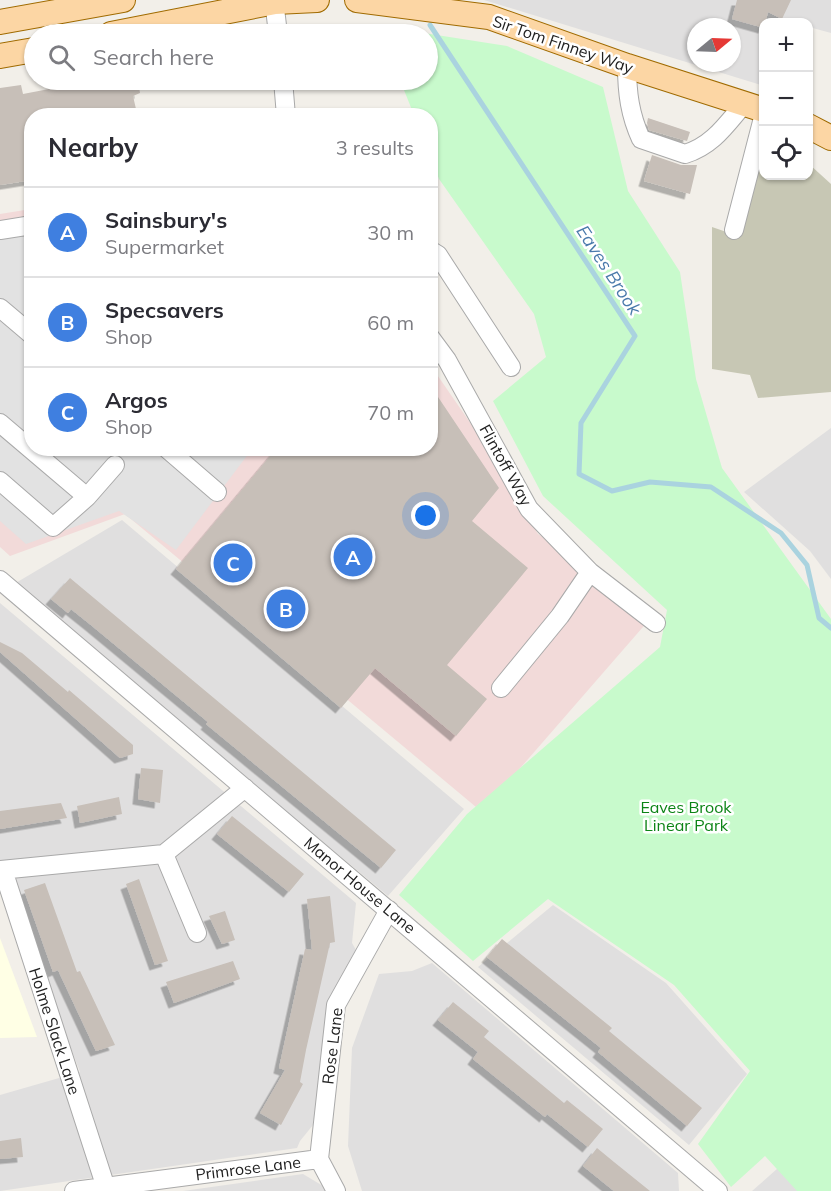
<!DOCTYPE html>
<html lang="en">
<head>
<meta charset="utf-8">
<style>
	:root { --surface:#fff; --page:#f2f2f3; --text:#2b2b33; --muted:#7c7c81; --line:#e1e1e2; --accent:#d40000 }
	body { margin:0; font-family:Mulish,sans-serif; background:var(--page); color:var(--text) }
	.controls { position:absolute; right:18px; top:18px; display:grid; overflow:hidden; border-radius:12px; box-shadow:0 2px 4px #0004 }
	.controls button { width:54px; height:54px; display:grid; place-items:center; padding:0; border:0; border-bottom:2px solid var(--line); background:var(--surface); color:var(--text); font:30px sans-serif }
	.compass { position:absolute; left:687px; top:18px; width:54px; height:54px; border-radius:50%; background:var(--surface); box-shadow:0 2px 4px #0004; rotate:71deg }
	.you { position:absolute; left:426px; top:516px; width:21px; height:21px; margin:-15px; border:4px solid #fff; border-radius:50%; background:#1a73e8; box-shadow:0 0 0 9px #1a73e833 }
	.badge { display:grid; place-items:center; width:39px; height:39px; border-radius:50%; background:var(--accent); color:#fff; font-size:20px; font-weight:700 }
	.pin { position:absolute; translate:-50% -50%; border:3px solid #fff; box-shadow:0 2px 6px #0006 }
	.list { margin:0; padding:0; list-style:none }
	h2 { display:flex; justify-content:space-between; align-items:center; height:78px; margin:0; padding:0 24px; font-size:26px }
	h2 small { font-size:20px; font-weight:400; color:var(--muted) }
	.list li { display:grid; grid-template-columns:39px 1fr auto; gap:18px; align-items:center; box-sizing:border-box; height:90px; padding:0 24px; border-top:2px solid var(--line) }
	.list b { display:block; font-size:22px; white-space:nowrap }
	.list p { margin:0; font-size:20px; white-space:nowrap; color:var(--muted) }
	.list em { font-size:20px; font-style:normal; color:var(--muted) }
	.icon { flex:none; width:33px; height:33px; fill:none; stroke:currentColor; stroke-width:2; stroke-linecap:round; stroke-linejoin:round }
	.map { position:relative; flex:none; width:831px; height:1191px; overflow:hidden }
	.search { position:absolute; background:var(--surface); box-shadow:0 2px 4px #0004; left:24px; top:24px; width:414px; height:66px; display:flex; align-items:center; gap:15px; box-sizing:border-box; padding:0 21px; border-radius:33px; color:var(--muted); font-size:22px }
	.panel { position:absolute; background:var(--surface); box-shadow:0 2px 4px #0004; left:24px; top:108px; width:414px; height:348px; border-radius:24px }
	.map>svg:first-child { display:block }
</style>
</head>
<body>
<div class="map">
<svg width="831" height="1191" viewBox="0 0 831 1191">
	<defs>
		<filter id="shadow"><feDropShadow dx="-5.5" dy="5.5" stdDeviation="0" flood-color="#0004"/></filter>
	</defs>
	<rect width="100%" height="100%" fill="#f2efe9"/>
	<!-- residential -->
	<path fill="#e0dfdf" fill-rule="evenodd" d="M484,0h347v33l-22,-6 -1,-5h-44v58l-3,5zM696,27h36v36h-36z
		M831,428v151l-21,-28 -66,-59z
		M122,520l342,289 -76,87 -374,-312z
		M0,603l356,300 -4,40 8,14 -43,144 -4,24 -13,16 -3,7 -297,43v-96l80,-23 -80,-206z
		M553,905l113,78 81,91 -58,71 -211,-178z
		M432,963l246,210 1,18h-317l-14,-45 4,-98 27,-74 33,-3z
		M778,1168l20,23h-46z
		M303,1174l20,12 4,5h-144z"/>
	<!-- commercial -->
	<path fill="#f2dad9" d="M31,209l1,239h398l1,-82 40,58 67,110 118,78 -174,200 -357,-298 -115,42 -10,-9v-333z"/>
	<!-- education -->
	<path fill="#ffffe5" d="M0,938l37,99 -37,1z"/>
	<!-- construction -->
	<path fill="#c7c7b4" d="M763,136l1,40h44l1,-12 22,20v208l-73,6 -8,-23 -38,-6v-142l29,10z"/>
	<!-- park -->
	<path fill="#c8facc" d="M379,26l128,20 96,41 25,104 52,81 16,107 26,89 109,151v572h-34l-32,-35 -34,31 -33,-43 52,-73 -76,-86 -126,-86 -75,62 -74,-66 68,-81 193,-167 7,-37 -124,-114 -50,-95 53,-44 -12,-43 -95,-135 -8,-22 -1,-41 -16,-1 -14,-35h28v-46h-46z"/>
	<!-- parking -->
	<path fill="#e2e2e2" d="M31,219l1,229 220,1 -76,101 -57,-39 -93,33 -26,-23v-297z"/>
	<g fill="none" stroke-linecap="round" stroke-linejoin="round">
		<!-- stream -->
		<path stroke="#aad3df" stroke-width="5" d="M430,25l205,311 -54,87 -2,51 33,17 38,-9 61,5 70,46 26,32 12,53 12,10"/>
	</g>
	<!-- building -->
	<path fill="#c7bfb8" filter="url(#shadow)" d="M737,0h54l-9,19 -14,-7 -4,16 -32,-9z
		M96,80h42l2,13 -7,3 3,13 -23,3 1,4h-16l-1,-3 -13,3h-52v10l-6,1 6,27v26l-32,5v-97l21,-3 2,9z
		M648,118l42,14 -3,9 -38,-11 -2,-7z
		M652,155l29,10h16l-7,29 -46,-13z
		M430,385l69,103 -27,33 56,47 -81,97 40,34 -31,37 -81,-68 -34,40 -165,-139 101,-121h153z
		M70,578l326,272 -15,18 -175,-144 2,-2 -117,-97 -20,-16 -3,4 -17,-14z
		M0,642l22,11 46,39 1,-2 64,55v9l-13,4 -120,-106z
		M141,768l22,2 -3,33 -22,-4z
		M119,797l3,17 -42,9 -3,-17z
		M61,803l6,15 -67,11v-18z
		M232,816l72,58 -15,18 -72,-58z
		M139,879l29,82 -13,4 -29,-81z
		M45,883l32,89 3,-1 35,74 -19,6 -38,-81 -5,2 -29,-82z
		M330,896l5,46 -5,1 -24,107 -6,32 3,2 -22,41 -21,-12 25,-43 -6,-2 26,-119 7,1 -5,-51z
		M225,911l10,29 -13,4 -13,-28z
		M502,939l110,89 -3,3 93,77 -15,18 -89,-74 3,-4 -114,-91z
		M233,961l7,18 -66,24 -8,-21z
		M453,1002l36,29 -5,6 80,66 3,-3 36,29 -15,18 -41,-33 -2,3 -72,-58 5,-7 -40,-32z
		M21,1138l2,19 -23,2v-18z
		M597,1148l17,14 36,29h-36l-31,-25z"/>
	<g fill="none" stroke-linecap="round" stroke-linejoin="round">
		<!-- minor casing -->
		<g stroke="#a9a9a9" stroke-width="20">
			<path id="minor" d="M274,0l4,34
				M627,66c0,27 3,49 14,73l44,15c27,-8 41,-29 58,-49
				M283,80l3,36
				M0,230l32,-5
				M734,230l30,-116
				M430,250l8,5 73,112
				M0,308l32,27
				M430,337l17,23 82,149 61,63 66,51
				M0,423l87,74 28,-32
				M166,448l51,44
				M0,481l53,46 34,-30
				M0,580l718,611
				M501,688l59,-72 30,-44
				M164,854l33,79
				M0,870l164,-16 81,-66
				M3,870l104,321
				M74,1191l245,-32
				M336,1191l-17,-32 17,-154 53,-95"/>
		</g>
		<!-- major casing -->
		<g stroke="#a06b00" stroke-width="26">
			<path id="major" d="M357,0l132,17 138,49 137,44
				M0,22l123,-22
				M111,34l164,-32 42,-2
				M0,56l34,-6
				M808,126l23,12"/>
		</g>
		<!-- minor -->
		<use href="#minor" stroke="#fff" stroke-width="18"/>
		<!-- major -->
		<use href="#major" stroke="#fcd6a4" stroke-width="24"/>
	</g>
	<g text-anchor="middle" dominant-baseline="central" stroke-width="5" stroke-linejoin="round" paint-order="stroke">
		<!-- street labels -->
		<g font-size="16" fill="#222" stroke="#fff">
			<text transform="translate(563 44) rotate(19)">Sir Tom Finney Way</text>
			<text transform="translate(506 465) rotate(61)">Flintoff Way</text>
			<text transform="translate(360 885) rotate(40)">Manor House Lane</text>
			<text transform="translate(55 1031) rotate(72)">Holme Slack Lane</text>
			<text transform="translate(332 1046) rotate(-83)">Rose Lane</text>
			<text transform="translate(248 1168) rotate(-7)">Primrose Lane</text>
		</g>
		<!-- park labels -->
		<g font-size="16" fill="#0c8416" stroke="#fff">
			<text x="686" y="807">Eaves Brook<tspan x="686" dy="18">Linear Park</tspan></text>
		</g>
		<!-- water labels -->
		<g font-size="18" font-style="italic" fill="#4a7aab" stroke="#fff">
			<text transform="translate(609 270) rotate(57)">Eaves Brook</text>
		</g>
	</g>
</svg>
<div class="controls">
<button>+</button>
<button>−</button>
<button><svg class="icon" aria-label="locate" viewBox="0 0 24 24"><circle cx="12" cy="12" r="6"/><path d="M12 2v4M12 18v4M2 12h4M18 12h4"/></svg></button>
</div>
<svg class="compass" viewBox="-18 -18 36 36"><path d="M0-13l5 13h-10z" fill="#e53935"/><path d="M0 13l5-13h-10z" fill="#7c7c81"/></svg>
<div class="you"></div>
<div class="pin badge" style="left:353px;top:557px;background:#3f7fe0">A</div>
<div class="pin badge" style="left:286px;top:609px;background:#3f7fe0">B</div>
<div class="pin badge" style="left:233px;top:563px;background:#3f7fe0">C</div>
<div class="search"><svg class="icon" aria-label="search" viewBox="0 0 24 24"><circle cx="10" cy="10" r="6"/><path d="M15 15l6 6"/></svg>Search here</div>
<section class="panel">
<h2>Nearby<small>3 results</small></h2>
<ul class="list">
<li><span class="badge" style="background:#3f7fe0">A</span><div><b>Sainsbury's</b><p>Supermarket</p></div><em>30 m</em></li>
<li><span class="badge" style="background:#3f7fe0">B</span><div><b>Specsavers</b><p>Shop</p></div><em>60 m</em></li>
<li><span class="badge" style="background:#3f7fe0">C</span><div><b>Argos</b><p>Shop</p></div><em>70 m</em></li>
</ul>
</section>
</div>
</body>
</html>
